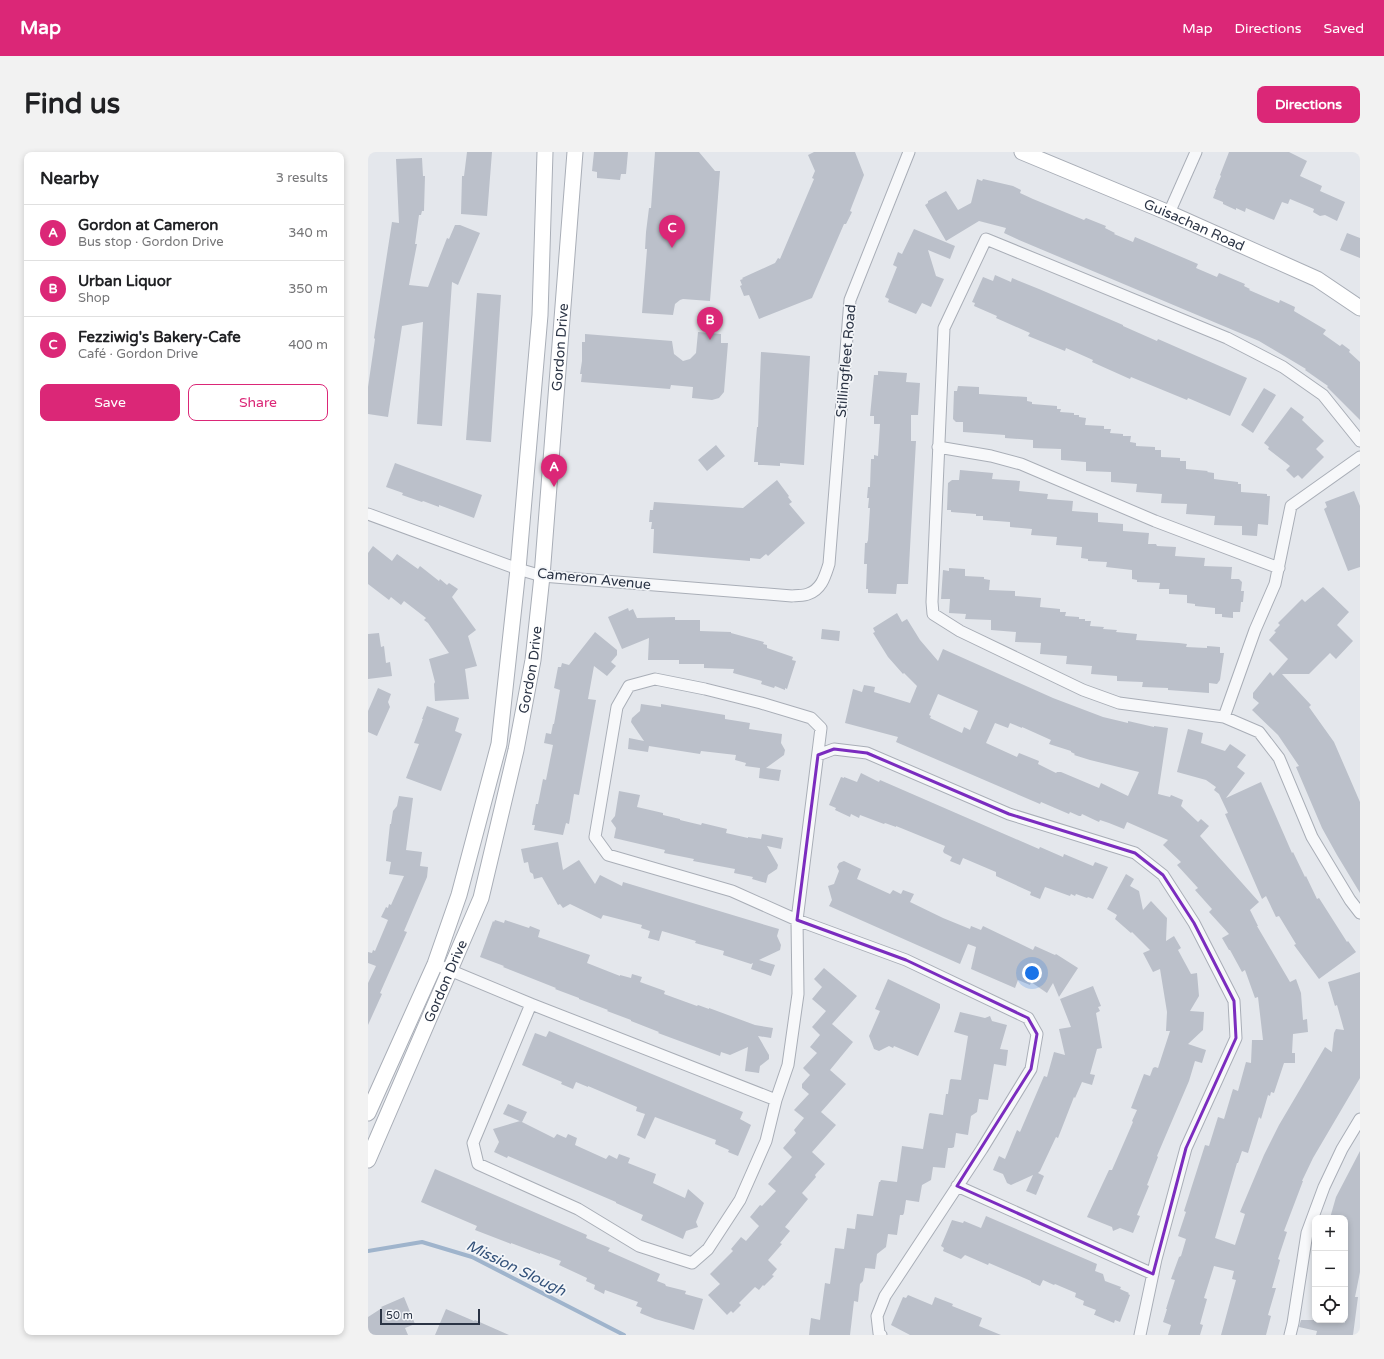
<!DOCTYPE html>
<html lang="en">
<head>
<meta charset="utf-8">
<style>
	:root { --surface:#fff; --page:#f2f2f2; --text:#202124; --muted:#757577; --line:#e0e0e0; --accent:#db2777 }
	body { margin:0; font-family:"Varela Round",sans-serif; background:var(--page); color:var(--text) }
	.controls { position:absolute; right:12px; bottom:12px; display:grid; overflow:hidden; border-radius:8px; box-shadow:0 2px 6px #0003 }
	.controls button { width:36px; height:36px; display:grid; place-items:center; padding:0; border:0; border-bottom:1px solid var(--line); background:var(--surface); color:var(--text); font:20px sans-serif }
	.scale { position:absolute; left:12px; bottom:10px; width:100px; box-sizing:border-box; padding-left:4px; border:2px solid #2b3445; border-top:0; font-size:11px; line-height:14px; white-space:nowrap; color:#2b3445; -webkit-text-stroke:3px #f4f6f9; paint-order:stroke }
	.you { position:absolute; left:664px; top:821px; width:14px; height:14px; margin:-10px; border:3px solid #fff; border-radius:50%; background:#1a73e8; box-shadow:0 0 0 6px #1a73e833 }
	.badge { display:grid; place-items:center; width:26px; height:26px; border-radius:50%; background:var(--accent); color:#fff; font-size:13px; font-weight:700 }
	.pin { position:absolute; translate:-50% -33px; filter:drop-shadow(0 1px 2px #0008) }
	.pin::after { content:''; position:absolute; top:21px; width:14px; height:12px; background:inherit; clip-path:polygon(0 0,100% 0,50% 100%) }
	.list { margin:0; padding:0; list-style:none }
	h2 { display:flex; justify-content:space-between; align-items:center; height:52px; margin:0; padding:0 16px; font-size:17px }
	h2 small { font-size:13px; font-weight:400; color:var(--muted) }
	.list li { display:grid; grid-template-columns:26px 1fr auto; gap:12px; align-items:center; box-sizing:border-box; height:56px; padding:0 16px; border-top:1px solid var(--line) }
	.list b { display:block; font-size:15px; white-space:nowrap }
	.list p { margin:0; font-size:13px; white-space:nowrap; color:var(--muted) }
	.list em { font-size:13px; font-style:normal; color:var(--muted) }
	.actions { display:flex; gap:8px; padding:12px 16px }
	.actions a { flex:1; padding:9px 0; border:1px solid var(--accent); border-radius:8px; text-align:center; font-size:14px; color:var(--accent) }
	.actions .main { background:var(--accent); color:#fff }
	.icon { flex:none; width:22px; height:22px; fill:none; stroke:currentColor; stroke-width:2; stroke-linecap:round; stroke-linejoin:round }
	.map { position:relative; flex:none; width:992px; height:1183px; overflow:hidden; border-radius:8px }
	header { display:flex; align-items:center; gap:24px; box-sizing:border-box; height:56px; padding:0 20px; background:var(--accent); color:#fff }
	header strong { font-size:19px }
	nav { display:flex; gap:22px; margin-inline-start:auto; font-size:14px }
	.intro { display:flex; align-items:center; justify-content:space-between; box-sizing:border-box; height:96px; padding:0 24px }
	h1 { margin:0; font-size:28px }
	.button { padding:10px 18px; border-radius:8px; background:var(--accent); color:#fff; font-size:14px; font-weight:700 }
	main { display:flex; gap:24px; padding:0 24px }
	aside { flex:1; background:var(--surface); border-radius:8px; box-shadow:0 2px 6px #0003 }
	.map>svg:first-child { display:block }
</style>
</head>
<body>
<header>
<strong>Map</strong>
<nav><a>Map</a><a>Directions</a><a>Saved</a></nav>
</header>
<div class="intro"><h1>Find us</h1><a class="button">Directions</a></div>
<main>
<aside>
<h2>Nearby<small>3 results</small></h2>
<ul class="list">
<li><span class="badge">A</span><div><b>Gordon at Cameron</b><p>Bus stop · Gordon Drive</p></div><em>340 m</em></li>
<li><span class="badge">B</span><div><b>Urban Liquor</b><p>Shop</p></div><em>350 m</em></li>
<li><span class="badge">C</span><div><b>Fezziwig's Bakery-Cafe</b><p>Café · Gordon Drive</p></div><em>400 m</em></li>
</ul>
<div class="actions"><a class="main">Save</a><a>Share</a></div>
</aside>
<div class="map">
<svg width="992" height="1183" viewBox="0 0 992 1183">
	<rect width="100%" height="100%" fill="#e4e7ec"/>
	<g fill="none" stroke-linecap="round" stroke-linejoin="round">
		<!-- stream -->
		<path stroke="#9fb4cc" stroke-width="4" d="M0,1099l54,-9 50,15 152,78"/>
	</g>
	<!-- building -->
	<path fill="#bbc0ca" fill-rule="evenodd" d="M99,0h25l-5,64 -26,-2 1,-38h2z
		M226,0h34l-2,22h-5l-1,6 -23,-2v-6l-5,-1z
		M287,0h44l16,19h5l-10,130 -27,-2 -3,1 -5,4 -2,11 -31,-2 5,-64h-2l1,-17 3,-24h2z
		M446,0h41l9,23 -14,36 2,1 -6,12h-2l-32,74 -53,21 -10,-24 -5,1 -4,-10 2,-1 -2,-5 3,-1 -1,-1 33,-15 3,-5 2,1 34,-80 -2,-1 3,-7 -7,-16z
		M861,0h60l18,9 -7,15 22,10 -2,5 25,11 -8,19 -12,-6 -5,1 -7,-4 1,-3 -24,-10 -2,5 -6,-2 -8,18 -28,-12 -1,4 -9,-4v2l-13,-6v-2l-10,-4 3,-8h-1l6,-14 -1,-1z
		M54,6l1,18h2l-1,35h-2l-1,4h-2l-4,29h2l-8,41 19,2 19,-49 2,1 6,-14h5l20,8 -22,52 -6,-3 -10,144 -25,-2 6,-102 -21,4 -14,91 -20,-3v-27l7,-48 -1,-1 18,-116 7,1 -3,-64z
		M609,27l5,2 1,-2 30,7 8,4 -1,3 13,6 51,21 2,-2 20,8 -1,2 10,5 -1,1 19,8 2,-5 63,27 -2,4 21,9 2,-4 26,11 -1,2 6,3 -1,1 30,13 1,-3 15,7 -1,4 32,19 -3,4 17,12 2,-2 8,6 -1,2 11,10v58l-33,-33 1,-1 -23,-16 1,-1 -47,-28 -240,-101 -15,-7 2,-5 -27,-7 -33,20 -21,-36 3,-2v-2l18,-10 12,19 13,-7z
		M546,77l41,17 -5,13 -22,-9 8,26 8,3 -13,28 -9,-4 -6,11 -28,-12 1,-3 -4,-2 12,-30 -4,-2 5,-13 4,2z
		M979,81l13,5v20l-20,-8z
		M627,123l16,7 1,-4 27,11 84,36v1l34,15 1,-2 89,39 -17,38 -42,-18 -1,2 -56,-23 -1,2 -38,-17 1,-2 -27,-12 -1,3 -37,-15 2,-3 -34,-15 1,-2 -23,-10 1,-3 -3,-1 11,-25 10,4z
		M109,141l24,2 -10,147 -25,-2z
		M330,180l23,2v9h7l-4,49 -5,6 -7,2 -20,-2 1,-11 -22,-2 -1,4 -89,-7 1,-8h-2l2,-13v-19h3v-8l87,7 2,13 9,7 7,-2 6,-6z
		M393,200l49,4 -6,109 -24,-2v3l-17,-1h-5v-3h-4l3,-35h1z
		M510,219l29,2 -1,9 14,1 -2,32h-7v26h5l-8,143h-11l-1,10 -28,-1v-4h-2l1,-25h-3l1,-21h2l1,-3 2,-32h-2l1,-10h-2l1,-11h2l1,-28h3v-4l4,1 2,-32h-6v-8h-4l4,-41h4z
		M590,234l21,1v7l48,3v4l5,1v2l25,2v3h4l-1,3 14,1v2h5v2l7,1 -1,7 19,1v3h7l-1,4 13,1v2h8l-1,6 6,1v3l19,1v3h6v7l19,1v3h6v8l22,2 -1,1 7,1v6l24,3v2h3v8l26,2v2h3l-2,29 -10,-1 -1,12 -15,-1v-9l-28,-1 1,-9 -29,-2 1,-10 -26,-1 1,-9 -26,-2 1,-8 -26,-2v-10l-25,-1v-9l-25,-2v-11l-28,-1v-8l-28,-2v-3l-42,-3v-10h-7l-3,-3 1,-28h3z
		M896,236l12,7 -23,38 -12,-8z
		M923,255l13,10 -2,3 22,21 -8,8 8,8 -22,22 -4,-4 -4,3 -8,-8 4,-4 -22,-17 1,-2 -5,-4z
		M348,293l9,11 -18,15 -9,-11z
		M27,311l87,32 -8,23 -35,-13v2l-16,-6 -1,1 -20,-7 1,-2 -17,-6z
		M592,318l33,3 -1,6 28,2 -1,10 29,3 -1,5 26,2 -1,10 26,2v9l25,2v7l26,2 -1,11h8l1,2 19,1 -1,9 30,2 -1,8 28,1 -1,12h8l3,3 -1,9h3l-1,11h-2l-1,10h-7v6l-11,-1v-3h-7v-6l-20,-2v-2l-8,-1v-8l-18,-1v-5h-10l1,-6 -23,-1v-2l-5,-1v-9l-26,-3 1,-5 -19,-1v-2l-7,-1 1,-11 -26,-2 1,-8 -26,-2 1,-6 -22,-2v-5l-27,-2v-4h-7v-2l-25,-2v-2h-4l1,-27 4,-3h7z
		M409,328l12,16 -1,1 4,5 -3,2 16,19 -37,33 -2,-2 -6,5 -10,-1v3l-97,-8 1,-24h-3l1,-7h-3l1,-12h3l1,-8 89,6z
		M986,339l6,15v61l-12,4 -24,-62 3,-2 -2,-5z
		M5,394l19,15 5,-7 21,15 2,-3 19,15 1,-2 7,6 2,-2 9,6 -6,8 24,33 -8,6 9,30 -12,3 4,30 -34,2 -1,-17 1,-2 -6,-23 20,-6 -21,-30 -4,-3 2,-2 -22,-17 -3,4 -10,-8 -2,3 -21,-16v-31z
		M581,416l16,1v7l19,1v2l6,1 -1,10 26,1v5l26,2 -1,9 20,2v3h6l-1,4 14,1v2h6v2h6l-1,5 14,1 -1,2 14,1 -1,2 21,2 -1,6 43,3 8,1 -1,3 21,1v-2l13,1v6h4l-4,27 -3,4 -8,-1v10l-41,-3v-2l-26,-1 1,-5 -26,-1v-5l-26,-2 1,-8 -26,-2 1,-8 -27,-2 1,-11 -26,-1 1,-10 -25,-2v-10l-26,-1 1,-5 -17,-1 1,-14h-9l2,-29 6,1z
		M955,435l26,25 -12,13 16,16 -17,18 -6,-6 -21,21h-27l29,31 -2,2 25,35 26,60v91l-23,-38 -15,-27 -26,-61 3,-1 -21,-31 -26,-25 7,-7 -6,-5v-5l17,-21 3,4 15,-17 -19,-19 7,-8 -2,-1 6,-6 -2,-2 24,-24 3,3z
		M260,456l1,3 4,-2 4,9 38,-1v3h25v11l31,1v1l33,9 -1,2 4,1v3l26,9 -1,3 4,1 -9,28 -2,-1v2l-10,-4 -1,2 -13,-4 1,-3 -29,-8 1,-4 -30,-1v-4h-25v-4h-31l1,-22 -27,11 -14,-32z
		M529,461l5,9 5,-3 13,21 18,21 5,-12 110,49 50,19 25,6v-2l26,6v-1l14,2 -10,66 12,3 1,-2 12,5 -2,6 17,16 3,-3 8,7 -9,10 59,66 -9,8 8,16h-1l33,56 6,-3 5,14 2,27 4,-1 1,13 -15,2 -1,19h3v10h-11l-10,30 -3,-1 -1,4 -2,-1 -7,24 -2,-2 -11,36 -6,-2 -4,12h-1l-22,75 20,7 10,-31 -5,-2 24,-57 15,-30 46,-78 7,5 2,-19 2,-4 8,1 -7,-25 -2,1 -7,-24 32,-10v106l-47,80 -11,23h1l-19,50 3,1 -9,27 2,1 -8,28h4l-8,27 3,1 -5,19h-45l15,-55 -4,-1 2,-8 -20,-5 -10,32 3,1 -7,25 3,1 -3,10h-32l3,-10 -8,-3 4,-13h-1l9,-29 -4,-1 8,-22 2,-1 5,-17 -8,-3 8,-24 -2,-1 21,-66 4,1 9,-29 6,2 9,-30 5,2 8,-29 5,1 1,-23h11l-5,-43 -3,1 -10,-28 -3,2 -12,-22h-1l-7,-12 7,-4 -20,-22 3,-3 -17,-19 3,-2 -21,-23 4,-3 -18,-17 5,-5 -41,-18 -3,7 -15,-6 -9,-3 -1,2 -17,-8 -1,2h-2l-9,-4 -1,2 -28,-12 -1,2 -144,-62 2,-5 -53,-14 8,-34 9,3 2,-7 11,2 -1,5 36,11 7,-17 -13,-13 -1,1 -15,-17 -15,-24 2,-1 -2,-4zM570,542l40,17 -8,19 -6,-3 -2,6 -32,-15 1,-2 -2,-1zM627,571l13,5 2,-5 12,5v-1l29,13 -2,4 22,7v1l4,2 -1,1 16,5 49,12 -11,24 -27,-13 -2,5 -38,-16h-4l-1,1 -18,-9 1,-3 -20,-8 -2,4 -31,-14z
		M454,477l18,2 -1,10 -18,-2z
		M227,480l22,18v5l-6,7 5,4 -9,10 -13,-10 -6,33 8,1 -17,95 -5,-1 -5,30 -3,-1 -3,12 -29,-5 1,-5h-3l4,-21h2l5,-25 3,1 7,-35 -9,-2 2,-10 5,1 2,-10h1l6,-34 -6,-2 4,-21h3l1,-4 7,2z
		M11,481l2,14 3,-1 2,17 4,-1 2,14 -24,3v-45z
		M10,536l13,6 -3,8 2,5 -13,29 -9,-4v-21z
		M273,552l20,3v-3l64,11v4l25,4 -1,6 33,5 -1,9 4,7 -1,5 -18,13 15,2 -2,11 -20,-3 1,-10 -15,-2 1,-3 -11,-3 1,-5 -35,-4 -1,3 -51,-8 -1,6 -20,-3 1,-11 15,3 -13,-19 1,-4 8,-7z
		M59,554l32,12 -4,13 7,3 -21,57 -35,-13 13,-34 -5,-1 9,-24h-1z
		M820,577l15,4 -2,10 24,8 5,-7 16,11 -9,12 8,6 -19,25 35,-16 31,71 1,-1 12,25 1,-1 11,23 2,-1 28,44 1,-1 8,11 -37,27 -25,-34 2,-1 -17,-28 -3,1 -10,-21 -4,3 -37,-85 3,-1 -9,-19 -5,-4 2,-3 -10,-7 -29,-8z
		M493,621l18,9 1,-2 159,69 1,-2 23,10 1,-3 29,12 2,-4 13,5 -15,32 -5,-2 -1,1 -11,-4 -1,2 -4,-2 -1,2 -25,-9 -5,12 -10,-4 1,-3 -35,-16v-4l-33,-14 -3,7 -10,-4 2,-4 -8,-4 -1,-2 2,-5 -49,-20v1l-11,-4 -1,1 -24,-9 -1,3 -8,-4 -1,3 -15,-7 1,-2 -7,-3 12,-28 3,1v-1l13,5z
		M251,639l21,4 -3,12 26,6v2l17,4v1l21,5 1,-2 25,6 -1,4 22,5v-1l13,2 1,-5 21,4 -2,11 -14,-3 11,19 -1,4 -9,6 -2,8 -14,-4 1,-2 -19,-4 1,-4 -42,-8 1,-2 -30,-6 1,-3 -51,-12 2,-10 -5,-7 4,-5z
		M31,644l14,2 -7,52 16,2 -2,14 8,1 -1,10 -23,54 3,1 -27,61 2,1 -14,31v-42l8,-17 -8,-3v-11l4,1 1,-3 2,1 13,-31 -7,-3 5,-10 2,1 1,-4 2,1 13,-29 -15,-2 2,-12 -5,-1 4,-37h1l2,-13 4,-5z
		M190,690l5,28 16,-10 16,24 5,-9 22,11 1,-4 156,47 -2,7 4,9 -1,5 -21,10 16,5 -4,11 -20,-7 2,-6 -2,1 -28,-9 1,-4 -29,-8 1,-2 -34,-10 -3,10 -11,-3 2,-7 -9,-3 1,-3 -39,-10 -2,4 -31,-15 -7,4 -3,-4 -2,1 -16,-28 -8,2 -1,-5 -3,-2 -2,-10 -4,1 -3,-14z
		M476,709l17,8 -4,10 33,15 3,-4 8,4 2,-4 11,4 -4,8 33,16 27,11 1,-3 10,4 2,-4 50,24 2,-4 20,9 1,-1 22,14 -19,29 -6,-14 -6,10 -16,-11 -1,3 -12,-5 -3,8 -44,-19 5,-22 -8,-3 -8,20 -131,-58 3,-6 -4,-14 6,-2 5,-13 -2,-4 2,-4z
		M758,722l8,5 -4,7 9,5 4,19 8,-9 16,17 -1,23 8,-5 7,12 -3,2 13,24 6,-1 2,23 -9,15 14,1 -1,18 -15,14 18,6 -4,13 -7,-2 -6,20 -32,75 1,1 -11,28 2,1 -12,29 3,1 -7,17 -13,-5 -7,3 -1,-4 -25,-10 22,-47h3l21,-48 -1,-1 5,-11 -6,-2 13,-34 6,2 3,-8 2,-1 3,1 12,-37h-4l1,-19 -7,-43 -7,3 -10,-19 7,-3 -18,-18 -1,1 -16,-14 2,-4 -10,-6z
		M127,768l9,3 1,-3 24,8 1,-2 10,4 -2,7 52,18 -3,8 33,13v-1l11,3 1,-4 10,3 -2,5 25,9 -1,3 33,12 1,-1 11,4v-1l46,17 18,3 -2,10 -13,-2 11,19v4l-9,7 -1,7 -14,-2 3,-24 -18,8 -9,-3 -1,4 -62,-23 1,-1 -28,-11v-1l-24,-9 1,-1 -29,-11v-1l-24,-9 1,-1 -53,-21 1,-1 -24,-9 13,-36 1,1z
		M456,816l33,28 -25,28 21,18 -23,28 16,14 -25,28 15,13 -24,27 13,12 -10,11 1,2 -14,16 6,6 -23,28 5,4 -10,12 2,1 -14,16 9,9 -5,6 2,1 -10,10 -1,-1 -4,5 -4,-3 -16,16 2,2 -8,8 -2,-2 -4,4 -19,-20 12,-11 -10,-10 23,-23 -2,-2 10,-12 5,4 13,-15 -9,-9 10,-12 2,1 14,-15 -8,-7 24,-27 -9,-9 13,-15 -2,-3 10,-12 -10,-8 15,-16 -7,-6v-4l8,-9 -7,-7 14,-15 -7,-6 10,-12 -8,-8 14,-16 -14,-12 10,-12 -8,-8z
		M520,827l52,25v4l-22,48 -24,-10 -1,2 -4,-2 -10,5 -5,-2 -5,-13 11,-25 -5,-2z
		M725,834l8,20 -3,1 2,4 -4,2 6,35 -5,1 -7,25 5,1 -3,10 -10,-3 -7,16 -1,-1 -16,41 -2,-1 -16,34 -2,2 6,3 -8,19 -10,-4 7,-16 -22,10 -4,-2 -4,-9 -10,-4 6,-14 6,3 12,-29 3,2 24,-56 3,1 7,-25 11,3 -6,-26 12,-2 -11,-28z
		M592,860l25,6 5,-2 2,5 15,4 -7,24 8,1 -2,16 -12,-2 -6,36 -9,-1 -2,13 -6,4 -3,19 -12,-2 -2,14 -2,1h-4l-3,20 -12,-1 -2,13 -9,5 -3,17 -13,-2 -2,13 -1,2h-3l-3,20 -9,-1 -2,13 -9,7 -2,15 -10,-1 -2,13 -3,3 -2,18 -4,-1 -4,34h-41l2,-17 9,2 5,-37 5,1 5,-36 9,1 3,-21 8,1 2,-15 16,2 6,-34h1l1,-2 16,2 5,-36 21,3 6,-35 1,-1 13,2 3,-21h2l2,-14 1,-1 10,1 7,-44 -14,-4z
		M181,879l194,81 -3,7 11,6 -13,31 -10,-4 1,-2 -14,-6 1,-4 -61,-23 -10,22 -8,-4 8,-21 -9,-3 1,-4 -49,-21v1l-12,-5 -3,7 -12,-5 1,-2 -40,-17 13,-32 11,4z
		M140,952l19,8 -5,10 -19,-8z
		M152,969l34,17 3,-4 9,4 2,-4 9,4 -2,7 31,14 3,-4 8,4 2,-5 11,4 -2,5 28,11 -3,9 32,15 3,-9 16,14 -8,19 2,5 -12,4 -3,8 -42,-19 2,-5 -27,-12v-1l-108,-46 -1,2 -13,-6 5,-10 -6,-13z
		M992,999v121l-5,25h3l-5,38h-37l1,-4 -18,-4 2,-7h31l13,3v-105h-15l6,-21z
		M67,1017l152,66 -1,3 24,10 -2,3 52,23 -3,7 8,3 1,2 20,5 -1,3 18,5 -9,31 -39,-11 -15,-6 2,-5 -6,-2 2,-4 -33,-12 -1,4 -10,-5 1,-4 -9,-4 1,-3 -28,-13 2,-4 -21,-8v1l-29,-11v1l-36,-14 2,-4 -56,-24z
		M618,1064l111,48 -2,7 8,3 2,7 16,6 -1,2 9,4 -1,1 2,1 -10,27 -5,-2 -1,3 -19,-8h-1l2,-5 -13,-5 1,-4 -9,-4 1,-4 -21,-9 -1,1 -11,-5 -3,6 -9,-4v-1l-42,-18 -1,2 -23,-10 -4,4 -18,-8 1,-3 -3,-2 11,-26 11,3 1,-2 17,7z
		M540,1143l24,10 3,-8 18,7 -1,2 30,12 -3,8 22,9h-91l-19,-10 12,-28 3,1z
		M36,1145l11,27 -10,4 3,7h-40v-18l14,-9 -1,-1z
		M78,1157l28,12 1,-1 34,15h-74z"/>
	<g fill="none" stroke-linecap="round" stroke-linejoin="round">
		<!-- street casing -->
		<g stroke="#a9aeb7" stroke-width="13">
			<path id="street" d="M801,61l27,-61
				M992,289l-37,-46 -40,-28 -56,-29 -241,-99 -42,89 -12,274 1,12 27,17 123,59 36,13 105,14 35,15 20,26 33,79 38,63 10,13
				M570,295l53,9 30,8 134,57 124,47
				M0,362l150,55 24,7 250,20c5,-1 12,0 16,-2 14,-5 17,-18 21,-30l21,-264 59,-148
				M856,565l31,-87 20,-46 16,-78 69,-49
				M450,603l16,-6 33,4 142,61 126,39 28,22 31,48 40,78 2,37 -50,110 -30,111 -16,76
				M67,812l96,40
				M408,948l-245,-96 -58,139 5,21 100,45 61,37 53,17 16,-14 32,-49 26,-59 10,-41 12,-35 10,-71 -1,-74 24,-192 -10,-10 -50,-15 -56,-14 -50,-10 -26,7 -12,21 -22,130 13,18 124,36 65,29 109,40 122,58 9,16 -6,35 -49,80 -97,147 -8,20 2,17 2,2
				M589,1034l196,88
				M922,1183l3,-12 14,-90 17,-46 18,-38 18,-30"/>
		</g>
		<!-- secondary casing -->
		<g stroke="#a9aeb7" stroke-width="17">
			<g id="secondary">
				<path id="s1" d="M654,0l147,61 148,66 43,29"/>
				<path d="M0,961l67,-149 24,-69 40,-151 19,-175 22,-254 5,-163"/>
				<path id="s2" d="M0,1008l113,-262 35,-148 17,-90 9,-84 33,-424"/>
			</g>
		</g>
		<!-- street -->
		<use href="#street" stroke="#f7f8fa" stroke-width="11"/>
		<!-- secondary -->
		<use href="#secondary" stroke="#fff" stroke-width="15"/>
	</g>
	<!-- marked area -->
	<path fill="none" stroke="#7b2cbf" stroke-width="3" stroke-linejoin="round" d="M466,597l33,4 142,61 126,39 28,22 31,48 40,78 2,37 -50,110 -33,126 -196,-88 74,-117 6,-35 -9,-16 -122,-58 -109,-40 21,-165z"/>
	<g text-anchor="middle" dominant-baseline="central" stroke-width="3.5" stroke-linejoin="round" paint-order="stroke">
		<!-- street labels -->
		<g font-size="14" fill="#2b3445" stroke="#f4f6f9">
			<text stroke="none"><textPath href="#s1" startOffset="187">Guisachan Road</textPath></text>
			<text stroke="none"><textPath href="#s2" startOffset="843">Gordon Drive</textPath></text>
			<text transform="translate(478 209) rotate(-85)">Stillingfleet Road</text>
			<text transform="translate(226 427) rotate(6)">Cameron Avenue</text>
			<text stroke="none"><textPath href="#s2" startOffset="519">Gordon Drive</textPath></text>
			<text stroke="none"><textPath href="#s2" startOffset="195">Gordon Drive</textPath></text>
		</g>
		<!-- water labels -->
		<g font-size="15" font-style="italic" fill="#34527a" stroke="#f4f6f9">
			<text transform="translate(148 1116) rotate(26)">Mission Slough</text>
		</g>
	</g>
</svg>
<div class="controls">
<button>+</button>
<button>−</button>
<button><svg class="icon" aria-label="locate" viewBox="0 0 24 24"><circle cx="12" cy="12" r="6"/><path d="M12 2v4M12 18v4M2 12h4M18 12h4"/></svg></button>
</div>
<div class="scale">50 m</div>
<div class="you"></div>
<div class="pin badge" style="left:186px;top:335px">A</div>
<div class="pin badge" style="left:342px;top:188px">B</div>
<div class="pin badge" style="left:304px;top:96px">C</div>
</div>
</main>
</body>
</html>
